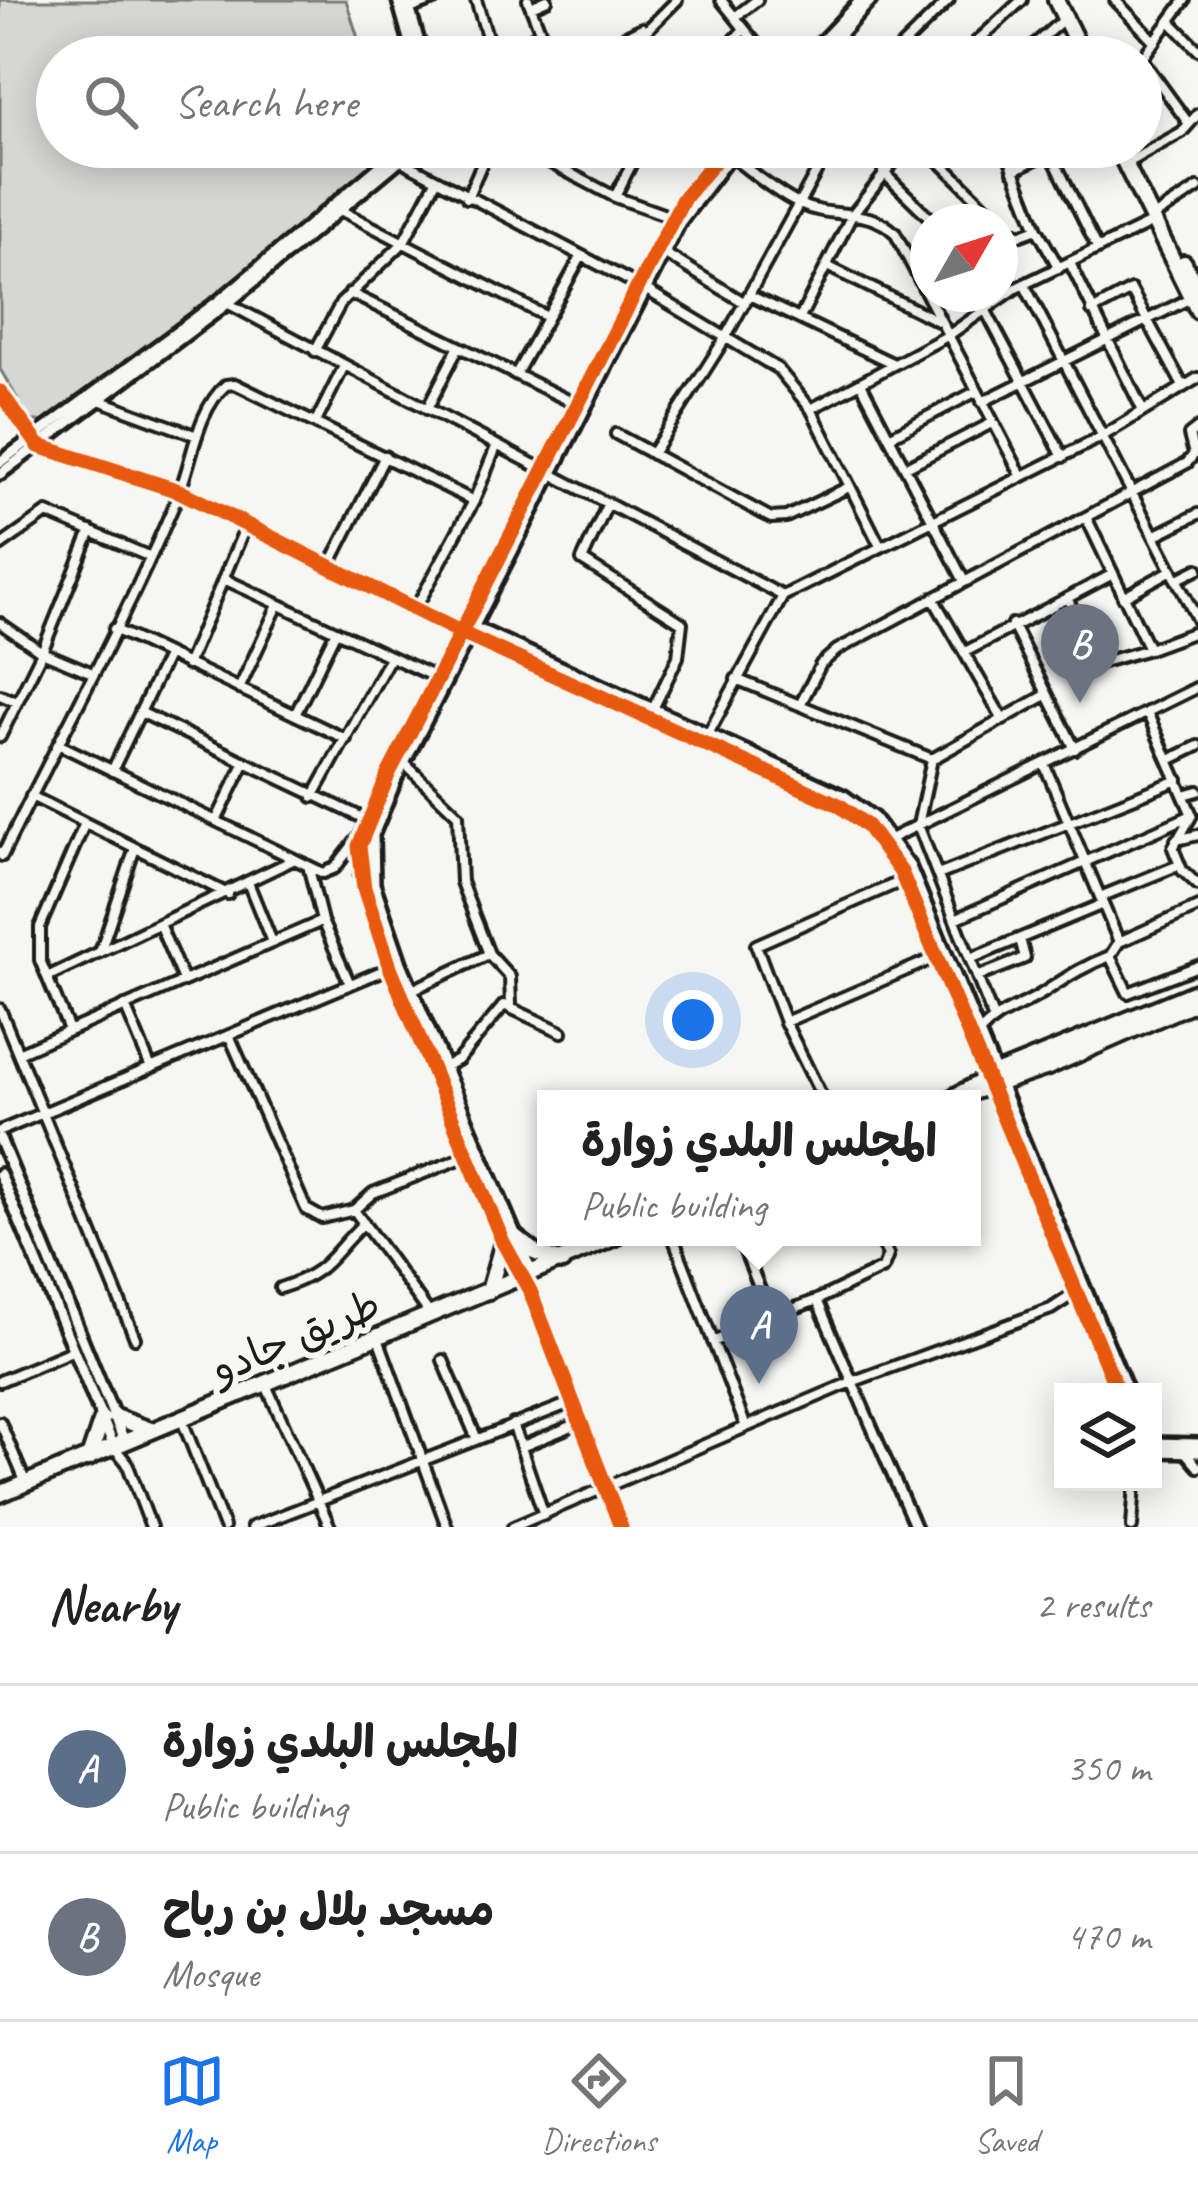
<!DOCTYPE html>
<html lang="en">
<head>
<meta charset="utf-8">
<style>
	:root { --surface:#fff; --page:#f6f6f6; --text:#222; --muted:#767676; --line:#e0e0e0; --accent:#1a73e8 }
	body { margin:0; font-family:Caveat,"Playpen Sans Arabic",sans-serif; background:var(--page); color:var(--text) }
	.controls { position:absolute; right:36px; bottom:36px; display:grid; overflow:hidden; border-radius:0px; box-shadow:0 6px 30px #0003 }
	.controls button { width:108px; height:108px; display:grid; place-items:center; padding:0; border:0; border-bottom:3px solid var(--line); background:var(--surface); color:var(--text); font:60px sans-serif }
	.compass { position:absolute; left:910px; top:204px; width:108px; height:108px; border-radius:50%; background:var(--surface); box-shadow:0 6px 30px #0003; rotate:51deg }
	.you { position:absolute; left:693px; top:1020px; width:42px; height:42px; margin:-30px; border:9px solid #fff; border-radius:50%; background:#1a73e8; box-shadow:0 0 0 18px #1a73e833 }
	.badge { display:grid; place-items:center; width:78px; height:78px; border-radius:50%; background:var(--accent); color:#fff; font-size:39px; font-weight:700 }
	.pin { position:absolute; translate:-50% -99px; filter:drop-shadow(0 3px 6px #0008) }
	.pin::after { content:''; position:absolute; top:63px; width:42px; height:36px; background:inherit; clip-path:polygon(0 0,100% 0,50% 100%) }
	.popup { position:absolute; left:537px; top:1090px; width:444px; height:156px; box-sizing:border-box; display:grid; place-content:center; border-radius:0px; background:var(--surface); filter:drop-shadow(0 3px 9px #0005); font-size:39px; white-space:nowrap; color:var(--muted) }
	.popup b { font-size:45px; color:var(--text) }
	.popup::after { content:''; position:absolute; left:50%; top:100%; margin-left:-24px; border:24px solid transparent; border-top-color:var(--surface) }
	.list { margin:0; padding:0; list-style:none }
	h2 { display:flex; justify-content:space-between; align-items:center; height:156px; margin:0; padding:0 48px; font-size:51px }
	h2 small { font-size:39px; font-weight:400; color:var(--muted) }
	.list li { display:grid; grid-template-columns:78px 1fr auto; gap:36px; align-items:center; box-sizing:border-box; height:168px; padding:0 48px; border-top:3px solid var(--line) }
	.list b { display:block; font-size:45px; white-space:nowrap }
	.list p { margin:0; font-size:39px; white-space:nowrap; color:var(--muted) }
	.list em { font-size:39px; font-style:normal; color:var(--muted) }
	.icon { flex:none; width:66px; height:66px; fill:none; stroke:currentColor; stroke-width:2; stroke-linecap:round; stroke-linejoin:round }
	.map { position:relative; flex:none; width:1198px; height:1527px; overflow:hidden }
	.search { position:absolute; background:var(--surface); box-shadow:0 6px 30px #0003; left:36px; right:36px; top:36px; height:132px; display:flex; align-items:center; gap:30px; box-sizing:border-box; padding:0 42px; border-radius:66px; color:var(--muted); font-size:45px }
	.sheet { height:492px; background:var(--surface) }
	nav { display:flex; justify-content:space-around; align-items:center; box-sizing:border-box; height:168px; border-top:3px solid var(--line); background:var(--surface); font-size:33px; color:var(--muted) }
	nav a { display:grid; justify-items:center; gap:6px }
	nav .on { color:var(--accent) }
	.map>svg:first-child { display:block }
</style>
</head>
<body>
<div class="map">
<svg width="1198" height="1527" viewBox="0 0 1198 1527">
	<rect width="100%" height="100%" fill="#f6f6f2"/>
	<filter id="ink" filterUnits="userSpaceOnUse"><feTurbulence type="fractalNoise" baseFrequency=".00833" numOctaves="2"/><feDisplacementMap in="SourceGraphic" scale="24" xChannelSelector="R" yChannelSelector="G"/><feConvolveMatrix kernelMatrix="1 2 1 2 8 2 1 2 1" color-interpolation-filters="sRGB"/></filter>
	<g filter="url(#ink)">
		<!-- green -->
		<path fill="#d6d6d2" stroke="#797977" stroke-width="3" d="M0,0h346l18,57h-307v90h344l-175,145 -175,131 -21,-3 -30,-51z"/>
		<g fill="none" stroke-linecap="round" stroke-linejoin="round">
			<!-- street casing -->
			<g stroke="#1c1c1c" stroke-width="16">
				<path id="street" d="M476,0l17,56
					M721,0l46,57
					M1115,0l40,42
					M531,7l16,-7
					M407,10l27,-10
					M735,17l22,-17
					M1170,21l28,29
					M541,33l38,24
					M493,55l48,-22 -13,-33
					M584,57l58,-29
					M620,57l57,-57
					M719,57l25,-28
					M891,57l58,-57
					M960,57l62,-57
					M1020,57l38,-33
					M1142,59l47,65
					M1141,60l44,-60
					M520,147l95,50 59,21
					M925,147l84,83 12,5 16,-6
					M1005,147l32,82 22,39
					M729,155c22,16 45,37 70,49 34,16 69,2 96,29l126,242
					M396,158l249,131 133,80 33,40 68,135
					M1132,160l50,-28 16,-18
					M1013,171l31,-16 9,3 45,91
					M883,172l51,50
					M615,197l25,-50
					M467,198l22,-51
					M340,210l207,107
					M1158,214l40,-26
					M659,250l86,53
					M1070,263l73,148
					M827,266l111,55
					M1024,284l174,337
					M350,293l230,113
					M749,295l145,69
					M227,303l556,293
					M986,311l77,146
					M1092,311l39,-21 52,96
					M800,318l52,-103 54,-68
					M315,351l26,-48 62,-60 33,-62
					M516,374l65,-117
					M861,383l103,198
					M0,392l39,54 140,45 282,141
					M99,400l98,36
					M982,402l209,-104
					M427,409l31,-61
					M811,409l138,-74 67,-47 137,-66
					M316,422l28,-56
					M616,434l155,84 15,-1 63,-30
					M889,437l88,-46
					M652,454l72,-114 106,-193
					M906,467l86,-44
					M608,503l-26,57 100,63 -4,34 -25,52
					M1154,536l44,-22
					M0,546l47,-33 101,43
					M331,563l54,-107
					M224,579l215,100
					M1176,580l22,-11
					M1123,597l49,-27
					M933,598l70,122
					M1067,598l32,65 50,-14 -63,-132
					M417,606l57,-105 22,-54
					M0,623l42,29 48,20
					M1012,624l63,125
					M114,629l232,110
					M1149,649l49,-18
					M965,652l146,-77
					M187,665l60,-142
					M736,679l196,80 -14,66 74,190
					M239,689l39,-84
					M0,695l17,7
					M800,705l21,-41 16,-14 350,-187 7,-9 -5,-19 9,-7
					M140,712l227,108
					M1147,712l45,103 -19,33 9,22 16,15
					M295,715l40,-82
					M707,736l76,-140 318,-159 97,-59
					M0,737l42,-85 49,-121
					M58,744l265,129 12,-5 27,-35
					M932,759l114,-64
					M1169,760l29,-14
					M405,764l53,51 3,67 28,72 21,23 1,28
					M1045,766l74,176 79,-35
					M112,771l55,-115
					M1184,795l14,-4
					M31,796l197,98
					M313,797l76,-138
					M216,821l28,-57
					M888,840l310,-153
					M1176,840l22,-5
					M0,852l2,4c59,-121 125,-239 177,-363 14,-34 18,-83 47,-108l9,-1 239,117
					M309,869l13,52 28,63
					M938,875l240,-95
					M249,885l23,57
					M1100,897l79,-32
					M955,919l237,-104
					M160,926l23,54
					M1119,942l-9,14 18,37 70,-27
					M100,952l35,-104
					M970,959l133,-55
					M47,977l246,-117
					M977,977l48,-19 -5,-19
					M412,990l77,-36
					M125,1006l26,62
					M0,1009l135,329
					M785,1022l152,-65
					M69,1030l-29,-70v-33l45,-104
					M979,1033c20,-22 39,-24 64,-40 23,-15 40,-27 67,-37
					M229,1035l77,174 16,9 32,-8 76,104
					M18,1053l304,-132
					M433,1072l25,-12 46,-55 58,27
					M823,1099l-38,-77 -29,-77 148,-65
					M0,1131l401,-168
					M354,1210l19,-17 94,-37
					M739,1237l32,80 46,-17 98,227
					M521,1279l9,12 91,236
					M280,1288c51,-17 48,-31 84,-65
					M817,1300l66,-32 5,-13 -9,-18
					M378,1338l69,189
					M713,1342l58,-25
					M443,1360l33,77
					M0,1381l74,-31
					M266,1385l64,142
					M182,1420l42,107
					M0,1422l25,59
					M513,1424l31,91
					M746,1427l108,-46 197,-72 29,-19
					M114,1447l13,16 24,64
					M521,1447l58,-24
					M1186,1453l12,14
					M252,1527l321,-125
					M513,1527l233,-100 -73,-190
					M1132,1527l3,-45"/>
			</g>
			<!-- secondary casing -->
			<g stroke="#1c1c1c" stroke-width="18">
				<path id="secondary" d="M398,0l16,57
					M407,0l16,57
					M807,57l54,-57
					M819,57l52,-57
					M0,462l220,-162 183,-153
					M0,474l228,-171 187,-156
					M473,627l371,169 30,22 36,49 218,525
					M466,634l373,171 28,21 34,46 217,520
					M0,1139l125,304
					M0,1174l114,273
					M532,1274l-131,-311 -27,-79 -1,-49 24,-58 283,-555 57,-75
					M520,1278l-130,-311 -30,-93 2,-41 27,-60 294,-574 43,-52
					M1153,1443l45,1
					M1153,1451l45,1"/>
			</g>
			<!-- highway casing -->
			<g stroke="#1c1c1c" stroke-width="22">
				<path id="highway" d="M1056,0l28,57
					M1117,147l81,164
					M1184,263l14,28
					M969,1093l79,-26 145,-64
					M950,1099l48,-26 200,-82
					M514,1236l22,17 26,9
					M489,1291l14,-49
					M115,1417l36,13
					M89,1458l13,-39
					M0,1494l616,-257"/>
			</g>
			<!-- street -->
			<use href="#street" stroke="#f6f6f2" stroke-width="8"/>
			<!-- secondary -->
			<use href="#secondary" stroke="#f6f6f2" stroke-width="9"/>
			<!-- highway -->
			<use href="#highway" stroke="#f6f6f2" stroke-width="14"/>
			<!-- cycleway casing -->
			<g stroke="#f6f6f2" stroke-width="22">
				<path id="cycleway" d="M0,392l39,54 140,45 291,146 369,168 28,21 34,46 217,520
					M621,1527l-91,-236 -27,-49 -113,-275 -26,-79 -5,-42 30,-73 294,-574 43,-52"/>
			</g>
			<!-- cycleway -->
			<use href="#cycleway" stroke="#e8590c" stroke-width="15"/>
		</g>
	</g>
	<g text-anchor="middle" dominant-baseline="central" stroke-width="12" stroke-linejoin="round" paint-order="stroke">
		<!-- street labels -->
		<g font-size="42" fill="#1c1c1c" stroke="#f6f6f2">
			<text transform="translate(296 1337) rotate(-23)">طريق جادو</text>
		</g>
	</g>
</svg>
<div class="controls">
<button><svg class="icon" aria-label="layers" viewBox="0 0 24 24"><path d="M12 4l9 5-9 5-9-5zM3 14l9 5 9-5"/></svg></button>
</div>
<svg class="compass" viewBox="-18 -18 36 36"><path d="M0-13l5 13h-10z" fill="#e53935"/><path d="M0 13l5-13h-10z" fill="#767676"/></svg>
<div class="you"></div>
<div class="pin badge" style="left:759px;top:1384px;background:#5c6f8a">A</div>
<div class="popup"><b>المجلس البلدي زوارة</b>Public building</div>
<div class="pin badge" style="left:1080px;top:703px;background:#6b7280">B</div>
<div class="search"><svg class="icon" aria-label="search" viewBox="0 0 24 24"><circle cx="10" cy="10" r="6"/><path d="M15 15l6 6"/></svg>Search here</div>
</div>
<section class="sheet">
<h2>Nearby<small>2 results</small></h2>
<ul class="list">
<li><span class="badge" style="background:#5c6f8a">A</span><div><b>المجلس البلدي زوارة</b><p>Public building</p></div><em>350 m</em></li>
<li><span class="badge" style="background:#6b7280">B</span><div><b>مسجد بلال بن رباح</b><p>Mosque</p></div><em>470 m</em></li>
</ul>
</section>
<nav>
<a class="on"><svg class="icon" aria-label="map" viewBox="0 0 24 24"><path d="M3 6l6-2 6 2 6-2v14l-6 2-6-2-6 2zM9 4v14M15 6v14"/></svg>Map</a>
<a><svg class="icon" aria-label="directions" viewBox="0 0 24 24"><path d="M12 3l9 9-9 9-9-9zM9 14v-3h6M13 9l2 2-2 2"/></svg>Directions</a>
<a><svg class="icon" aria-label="saved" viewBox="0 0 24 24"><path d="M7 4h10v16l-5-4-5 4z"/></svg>Saved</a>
</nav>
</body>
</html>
